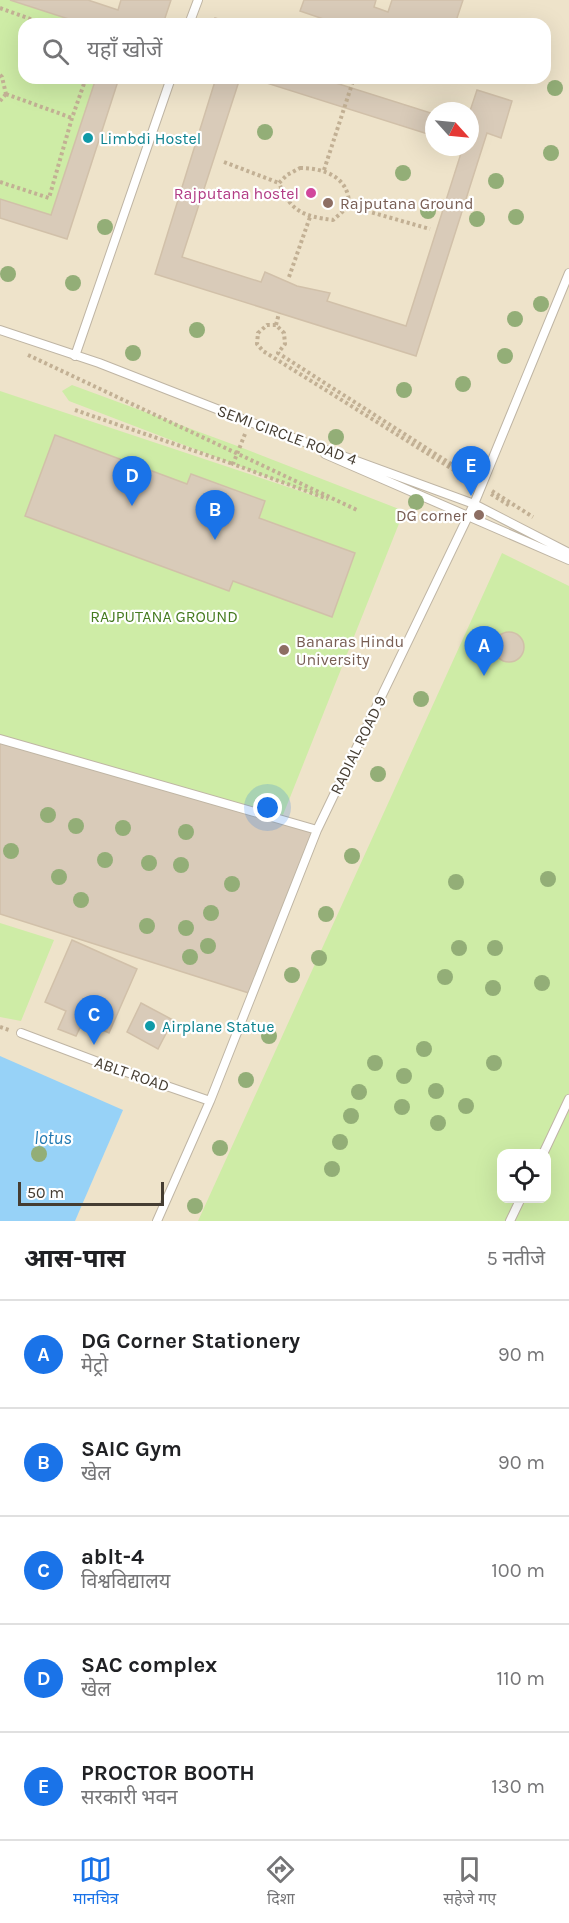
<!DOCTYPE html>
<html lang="hi">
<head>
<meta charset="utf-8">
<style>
	:root { --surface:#fff; --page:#f6f6f6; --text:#202124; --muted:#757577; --line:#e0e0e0; --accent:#1a73e8 }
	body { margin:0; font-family:Karla,"Noto Sans Devanagari",sans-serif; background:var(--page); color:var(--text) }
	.controls { position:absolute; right:18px; bottom:18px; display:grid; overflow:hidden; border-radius:12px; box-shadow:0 6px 24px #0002 }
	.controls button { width:54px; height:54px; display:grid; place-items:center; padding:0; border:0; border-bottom:2px solid var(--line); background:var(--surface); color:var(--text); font:30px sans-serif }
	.compass { position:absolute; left:425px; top:102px; width:54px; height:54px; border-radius:50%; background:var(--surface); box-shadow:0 6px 24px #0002; rotate:117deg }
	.scale { position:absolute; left:18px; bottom:15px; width:146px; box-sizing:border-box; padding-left:6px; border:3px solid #453d32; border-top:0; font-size:16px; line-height:21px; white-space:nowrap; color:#453d32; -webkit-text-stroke:4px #fff; paint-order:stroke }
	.you { position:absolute; left:268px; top:808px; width:21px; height:21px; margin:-15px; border:4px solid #fff; border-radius:50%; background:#1a73e8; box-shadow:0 0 0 9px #1a73e833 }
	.badge { display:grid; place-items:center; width:39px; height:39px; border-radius:50%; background:var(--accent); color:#fff; font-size:20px; font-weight:700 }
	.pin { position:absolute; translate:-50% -50px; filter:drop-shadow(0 2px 3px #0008) }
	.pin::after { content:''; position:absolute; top:32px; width:21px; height:18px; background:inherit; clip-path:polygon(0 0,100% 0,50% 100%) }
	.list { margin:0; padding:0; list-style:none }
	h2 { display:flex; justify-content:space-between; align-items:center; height:78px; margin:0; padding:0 24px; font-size:26px }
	h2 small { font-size:20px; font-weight:400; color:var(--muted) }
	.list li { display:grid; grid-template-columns:39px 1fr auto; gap:18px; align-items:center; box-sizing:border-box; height:108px; padding:0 24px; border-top:2px solid var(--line) }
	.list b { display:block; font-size:22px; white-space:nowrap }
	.list p { margin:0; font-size:20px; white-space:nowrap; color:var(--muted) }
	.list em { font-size:20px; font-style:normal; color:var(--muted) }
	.icon { flex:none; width:33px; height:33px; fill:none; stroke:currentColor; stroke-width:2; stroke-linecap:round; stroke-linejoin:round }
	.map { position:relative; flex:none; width:569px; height:1221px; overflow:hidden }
	.search { position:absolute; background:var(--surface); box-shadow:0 6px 24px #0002; left:18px; right:18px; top:18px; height:66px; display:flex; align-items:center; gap:15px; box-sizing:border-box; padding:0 21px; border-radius:18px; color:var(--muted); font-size:22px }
	.sheet { height:618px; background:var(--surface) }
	nav { display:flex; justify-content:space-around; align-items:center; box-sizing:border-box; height:84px; border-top:2px solid var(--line); background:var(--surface); font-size:16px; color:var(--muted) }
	nav a { display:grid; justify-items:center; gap:3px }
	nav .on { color:var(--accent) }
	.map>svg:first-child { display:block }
</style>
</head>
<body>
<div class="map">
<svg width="569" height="1221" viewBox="0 0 569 1221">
	<rect width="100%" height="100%" fill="#f3ede2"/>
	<!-- education -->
	<path fill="#eee3ca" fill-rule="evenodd" d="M0,0h569v1221h-569zM24,24h521v54h-521zM434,111h36v36h-36zM502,1154h44v44h-44z"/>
	<!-- green -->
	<path fill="#ceeca6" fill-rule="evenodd" d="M0,0h10l74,24h-60v54h72l-45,137 -51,-16z
		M72,385l168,62 164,64 -121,304 -283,-77v-347l336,112 -267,-102 -7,-10z
		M502,553l67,33v635h-371zM502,1154h44v44h-44z
		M0,923l54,17 -33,81 -21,-4z"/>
	<!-- water -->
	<path fill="#97d2f7" d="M0,1056l123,54 -48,111h-75z"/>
	<!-- building -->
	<path fill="#d9cbb9" stroke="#d1c0a9" stroke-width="1.5" d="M10,0h78l30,10 3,-10h50l-8,24 -26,-2 -1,2h-52z
		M304,0h72l-2,7 14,5 4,-12h71l-8,24h-117l-38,-13z
		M215,18l20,6h-22z
		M96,78h23l-52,161 -67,-21v-19l51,16z
		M216,78h24l-58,179 79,25 4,-10 32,14 33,7 -3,8 79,25 57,-179h7v-36l7,-21 35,11 -11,37 -14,-5 -71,223 -261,-82z
		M251,78h69l114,36v22z
		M55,435l132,49 4,-10 74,27 -6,17 96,35 -23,64 -99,-36 -4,10 -204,-75z
		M494 647a15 15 0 1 1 30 0a15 15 0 1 1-30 0Z
		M0,739l317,91 -65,164 -252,-80z
		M72,940l65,29 -28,64 -26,-12 -7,15 -18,-7 8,-18 -21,-9z
		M141,1003l32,17 -15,29 -31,-17z"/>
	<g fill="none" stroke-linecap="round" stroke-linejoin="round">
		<!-- service casing -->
		<g stroke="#bfb5a4" stroke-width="10">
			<path id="service" d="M189,24l9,-24
				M0,330l99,33 151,59 224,82 95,49
				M75,356l96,-278
				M325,454l244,106
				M0,739l317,91
				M21,1033l85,32 104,36
				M543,1154l26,-55
				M157,1221l53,-120 107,-271 157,-326 95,-231
				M510,1221l11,-23"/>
		</g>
		<!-- path -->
		<path stroke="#c2b094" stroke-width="4" stroke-dasharray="3 3" stroke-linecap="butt" d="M0,8l44,16
			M0,75l2,2 4,17
			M6,94l66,24
			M0,101l6,-7
			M224,162l55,21
			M300,168c24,0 50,9 49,38l-16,14c-30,-4 -42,-8 -54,-37l8,-8z
			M324,170l30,-92
			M0,182l49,16 23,-80 14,-40
			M349,206l81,23
			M289,277l21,-60
			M276,325l3,-12
			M28,355l329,155
			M75,410l158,54
			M245,434l-12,30 95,35
			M470,480l-207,-129 -6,-7 1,-11 9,-8h9l8,8 1,11 -7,9 195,125
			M492,491l41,26
			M491,494l19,12
			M0,1027l9,3"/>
		<!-- service -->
		<use href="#service" stroke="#fff" stroke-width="8"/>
	</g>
	<!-- trees -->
	<g fill="#93ae77">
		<circle cx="555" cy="88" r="8"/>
		<circle cx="265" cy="132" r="8"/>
		<circle cx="551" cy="153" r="8"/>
		<circle cx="403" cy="173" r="8"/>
		<circle cx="496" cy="181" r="8"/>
		<circle cx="428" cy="211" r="8"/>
		<circle cx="516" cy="217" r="8"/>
		<circle cx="477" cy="219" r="8"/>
		<circle cx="105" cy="227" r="8"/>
		<circle cx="8" cy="274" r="8"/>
		<circle cx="73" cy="283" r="8"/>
		<circle cx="541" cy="304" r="8"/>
		<circle cx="515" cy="319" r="8"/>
		<circle cx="197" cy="330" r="8"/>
		<circle cx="133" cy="353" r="8"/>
		<circle cx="505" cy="356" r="8"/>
		<circle cx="463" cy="384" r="8"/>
		<circle cx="404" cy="390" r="8"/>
		<circle cx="336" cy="437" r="8"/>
		<circle cx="416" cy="502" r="8"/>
		<circle cx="421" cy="699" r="8"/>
		<circle cx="378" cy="774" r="8"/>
		<circle cx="48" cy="815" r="8"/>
		<circle cx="76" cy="826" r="8"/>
		<circle cx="123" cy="828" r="8"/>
		<circle cx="186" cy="832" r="8"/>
		<circle cx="11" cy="851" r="8"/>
		<circle cx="352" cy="856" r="8"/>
		<circle cx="105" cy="860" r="8"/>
		<circle cx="149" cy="863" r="8"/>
		<circle cx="181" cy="865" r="8"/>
		<circle cx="59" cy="877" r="8"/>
		<circle cx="548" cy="879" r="8"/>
		<circle cx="456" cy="882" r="8"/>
		<circle cx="232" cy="884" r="8"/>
		<circle cx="81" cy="900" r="8"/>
		<circle cx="211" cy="913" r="8"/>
		<circle cx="326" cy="914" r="8"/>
		<circle cx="147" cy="926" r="8"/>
		<circle cx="186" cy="928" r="8"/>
		<circle cx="208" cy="946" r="8"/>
		<circle cx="459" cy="948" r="8"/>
		<circle cx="495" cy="948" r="8"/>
		<circle cx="190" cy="957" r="8"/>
		<circle cx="319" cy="958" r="8"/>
		<circle cx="292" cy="975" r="8"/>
		<circle cx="445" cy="977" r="8"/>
		<circle cx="542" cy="983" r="8"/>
		<circle cx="493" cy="988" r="8"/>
		<circle cx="269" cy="1036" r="8"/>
		<circle cx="424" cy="1049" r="8"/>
		<circle cx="375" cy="1063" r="8"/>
		<circle cx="494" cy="1063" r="8"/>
		<circle cx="404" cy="1076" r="8"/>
		<circle cx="246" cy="1080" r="8"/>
		<circle cx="436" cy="1091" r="8"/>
		<circle cx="359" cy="1092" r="8"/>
		<circle cx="466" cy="1106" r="8"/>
		<circle cx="402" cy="1107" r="8"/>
		<circle cx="351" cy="1116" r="8"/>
		<circle cx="438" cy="1123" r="8"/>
		<circle cx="340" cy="1142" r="8"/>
		<circle cx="220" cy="1148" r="8"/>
		<circle cx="39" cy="1154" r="8"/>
		<circle cx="332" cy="1169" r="8"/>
		<circle cx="195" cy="1206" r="8"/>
	</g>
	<!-- markers -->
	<g fill="#0f9aa8" stroke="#fff" stroke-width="2">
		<circle cx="88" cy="138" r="6"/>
		<circle cx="150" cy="1026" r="6"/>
	</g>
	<circle fill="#d1479c" stroke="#fff" stroke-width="2" cx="311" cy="193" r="6"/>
	<g fill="#8d6e63" stroke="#fff" stroke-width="2">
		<circle cx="328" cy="203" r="6"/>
		<circle cx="479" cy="515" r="6"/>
		<circle cx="284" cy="650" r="6"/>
	</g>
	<g text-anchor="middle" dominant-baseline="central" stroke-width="4.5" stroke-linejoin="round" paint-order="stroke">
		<!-- culture labels -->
		<g font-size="16" fill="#0d838f" stroke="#fff" text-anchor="start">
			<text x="100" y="138">Limbdi Hostel</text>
			<text x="162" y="1026">Airplane Statue</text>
		</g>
		<!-- hotel labels -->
		<g font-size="16" fill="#b23c85" stroke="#fff" text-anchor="end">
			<text x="299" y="193">Rajputana hostel</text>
		</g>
		<!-- education labels -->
		<g font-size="16" fill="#785e54" stroke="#fff" text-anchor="start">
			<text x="340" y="203">Rajputana Ground</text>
			<text x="467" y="515" text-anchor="end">DG corner</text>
			<text x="296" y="641">Banaras Hindu<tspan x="296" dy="18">University</tspan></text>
		</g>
		<!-- street labels -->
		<g font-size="16" fill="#453d32" stroke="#fff">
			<text transform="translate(287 435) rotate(20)">SEMI CIRCLE ROAD 4</text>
			<text transform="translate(358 745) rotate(-64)">RADIAL ROAD 9</text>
			<text transform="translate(132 1074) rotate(19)">ABLT ROAD</text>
		</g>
		<!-- park labels -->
		<g font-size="16" fill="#457b20" stroke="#fff">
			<text x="164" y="616">RAJPUTANA GROUND</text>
		</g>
		<!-- water labels -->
		<g font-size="18" font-style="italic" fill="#2179b2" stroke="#fff">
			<text x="53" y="1138">lotus</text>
		</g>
	</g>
</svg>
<div class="controls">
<button><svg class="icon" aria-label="locate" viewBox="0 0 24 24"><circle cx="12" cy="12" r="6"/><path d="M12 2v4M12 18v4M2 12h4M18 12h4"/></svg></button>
</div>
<svg class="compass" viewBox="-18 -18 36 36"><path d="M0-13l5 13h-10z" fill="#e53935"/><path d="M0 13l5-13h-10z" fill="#757577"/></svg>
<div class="scale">50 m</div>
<div class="you"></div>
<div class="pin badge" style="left:484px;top:676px">A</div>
<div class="pin badge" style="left:215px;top:540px">B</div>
<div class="pin badge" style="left:94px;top:1045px">C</div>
<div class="pin badge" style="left:132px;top:506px">D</div>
<div class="pin badge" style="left:471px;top:496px">E</div>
<div class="search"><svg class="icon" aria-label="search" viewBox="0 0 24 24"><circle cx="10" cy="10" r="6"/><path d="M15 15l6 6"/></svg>यहाँ खोजें</div>
</div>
<section class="sheet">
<h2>आस-पास<small>5 नतीजे</small></h2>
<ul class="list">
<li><span class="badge">A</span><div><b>DG Corner Stationery</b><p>मेट्रो</p></div><em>90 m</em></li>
<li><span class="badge">B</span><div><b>SAIC Gym</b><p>खेल</p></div><em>90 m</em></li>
<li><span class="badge">C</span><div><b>ablt-4</b><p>विश्वविद्यालय</p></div><em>100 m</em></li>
<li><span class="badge">D</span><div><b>SAC complex</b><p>खेल</p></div><em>110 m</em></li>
<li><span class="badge">E</span><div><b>PROCTOR BOOTH</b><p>सरकारी भवन</p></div><em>130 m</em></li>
</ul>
</section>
<nav>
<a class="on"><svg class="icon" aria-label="map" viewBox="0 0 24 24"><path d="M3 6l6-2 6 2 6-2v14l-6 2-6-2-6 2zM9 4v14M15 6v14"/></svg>मानचित्र</a>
<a><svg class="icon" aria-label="directions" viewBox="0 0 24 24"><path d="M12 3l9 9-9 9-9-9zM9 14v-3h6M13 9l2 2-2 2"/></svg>दिशा</a>
<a><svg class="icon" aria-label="saved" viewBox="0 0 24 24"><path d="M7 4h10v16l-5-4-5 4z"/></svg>सहेजे गए</a>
</nav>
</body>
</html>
